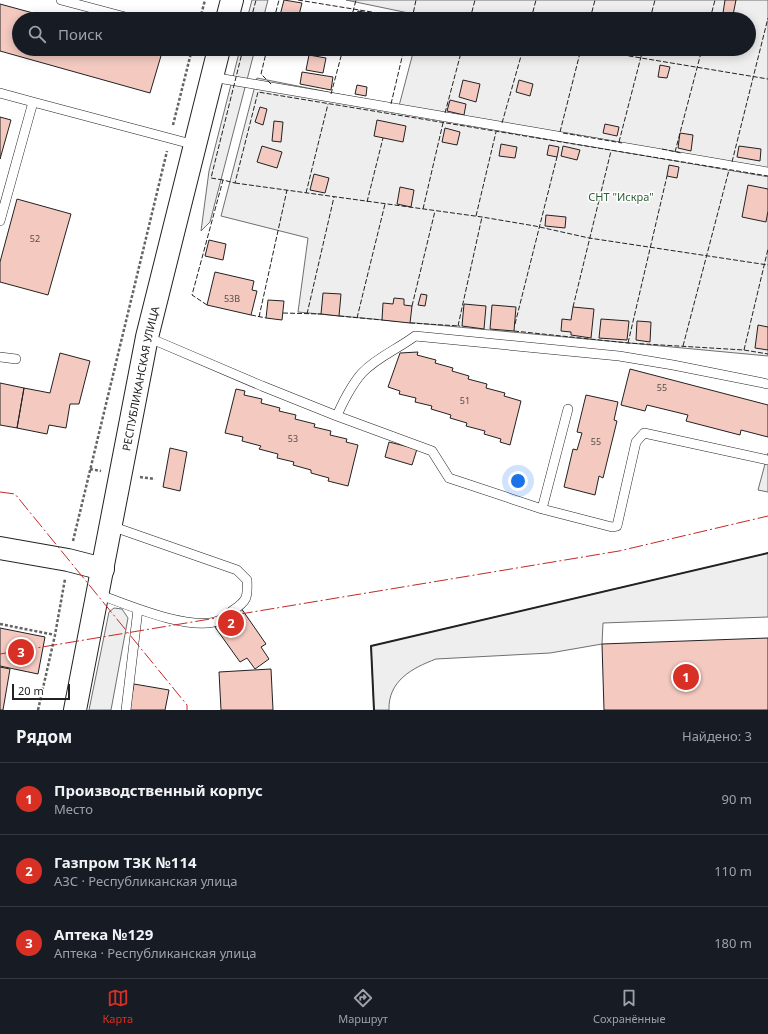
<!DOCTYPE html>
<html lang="ru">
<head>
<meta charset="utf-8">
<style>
	:root { --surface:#171b24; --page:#20242c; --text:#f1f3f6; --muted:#9ea1a6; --line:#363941; --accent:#d93025 }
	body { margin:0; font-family:"Noto Sans",sans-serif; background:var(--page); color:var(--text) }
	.scale { position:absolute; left:12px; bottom:10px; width:58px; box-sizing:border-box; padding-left:4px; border:2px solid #222; border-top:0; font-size:11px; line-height:14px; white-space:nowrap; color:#222; -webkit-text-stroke:3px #fff; paint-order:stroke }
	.you { position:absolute; left:518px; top:481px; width:14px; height:14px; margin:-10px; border:3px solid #fff; border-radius:50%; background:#1a73e8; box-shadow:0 0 0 6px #1a73e833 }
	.badge { display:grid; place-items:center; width:26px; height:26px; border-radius:50%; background:var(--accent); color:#fff; font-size:13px; font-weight:700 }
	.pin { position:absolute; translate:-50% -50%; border:2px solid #fff; box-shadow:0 1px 4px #0006 }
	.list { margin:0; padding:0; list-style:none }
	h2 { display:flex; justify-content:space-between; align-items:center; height:52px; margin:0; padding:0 16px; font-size:17px }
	h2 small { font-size:13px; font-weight:400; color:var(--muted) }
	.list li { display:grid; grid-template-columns:26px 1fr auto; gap:12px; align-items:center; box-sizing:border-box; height:72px; padding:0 16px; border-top:1px solid var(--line) }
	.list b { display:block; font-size:15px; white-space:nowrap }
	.list p { margin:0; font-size:13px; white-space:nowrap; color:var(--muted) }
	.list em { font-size:13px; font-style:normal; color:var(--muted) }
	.icon { flex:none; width:22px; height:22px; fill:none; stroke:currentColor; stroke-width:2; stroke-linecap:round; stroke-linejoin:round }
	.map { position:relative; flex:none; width:768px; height:710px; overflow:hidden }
	.search { position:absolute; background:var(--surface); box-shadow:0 2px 10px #0003; left:12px; right:12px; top:12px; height:44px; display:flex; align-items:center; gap:10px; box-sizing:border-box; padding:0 14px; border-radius:22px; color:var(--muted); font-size:15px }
	.sheet { height:268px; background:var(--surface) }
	nav { display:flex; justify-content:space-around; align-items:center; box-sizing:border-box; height:56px; border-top:1px solid var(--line); background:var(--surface); font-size:11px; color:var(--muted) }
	nav a { display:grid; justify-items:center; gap:2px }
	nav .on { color:var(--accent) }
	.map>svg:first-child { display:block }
</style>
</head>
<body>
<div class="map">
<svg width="768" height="710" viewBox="0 0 768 710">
	<rect width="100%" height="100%" fill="#fff"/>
	<!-- green -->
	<path fill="#eee" stroke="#6f6f6f" d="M252,0h16l-5,19h-16z
		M346,0h422v356l-470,-44 10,-74 -87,-22 36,-138 142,28 15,-57h335v-30h-327l1,-3z
		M240,49h15l-45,173 -9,9 8,-60z
		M768,553v64l-165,6 -1,21 -52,9 -114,6c-24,9 -48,22 -47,51h-15l-3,-64z
		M114,608l8,1 6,9 -17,92h-22l20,-98z"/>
	<!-- parking -->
	<path fill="#ededed" stroke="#6f6f6f" d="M768,453v39l-10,-2z"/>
	<!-- building -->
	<path fill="#f3c9c0" stroke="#222" d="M284,0l18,3 -4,16h-19z
		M725,0h11l-3,15 -10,-2z
		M0,4l55,15h-36v30h144l-13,44 -150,-42z
		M358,11l16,3 -1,5h-17z
		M309,55l17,3 -3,15 -17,-3z
		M660,65l10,2 -3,11 -9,-1z
		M302,72l31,5 -2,13 -31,-6z
		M463,80l17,4 -4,18 -17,-5z
		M519,80l14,4 -3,12 -14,-4z
		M357,85l10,2 -1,9 -11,-2z
		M450,100l16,4 -2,11 -17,-4z
		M260,107l7,2 -4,16 -8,-3z
		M0,117l11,3 -11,39z
		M377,120l29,6 -3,16 -29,-6z
		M274,121l9,1 -2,20 -9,-1z
		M605,124l14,3 -2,9 -14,-3z
		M445,128l15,4 -3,13 -15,-3z
		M680,133l13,2 -2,16 -13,-3z
		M501,144l16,3 -2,11 -16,-2z
		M549,145l10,2 -2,10 -10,-2z
		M262,146l20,6 -5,16 -20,-6z
		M563,146l17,4 -3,10 -16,-4z
		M739,146l22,3 -1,12 -23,-4z
		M669,165l10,2 -2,11 -10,-2z
		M314,174l15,4 -4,15 -15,-3z
		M748,185l20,4v22l-2,11 -24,-5z
		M400,187l14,3 -3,17 -14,-3z
		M17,199l54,15 -23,81 -48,-13v-20z
		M546,215l20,2 -1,11 -20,-2z
		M209,240l17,4 -3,16 -18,-4z
		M215,272l39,9 -2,9 5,1 -6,24 -44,-10z
		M323,293l18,1 -2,22 -18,-2z
		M421,294l6,1 -2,11 -7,-1z
		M394,298l10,1v6l8,1 -2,17 -28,-3 1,-17 10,1z
		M268,300l16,1 -2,19 -16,-2z
		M464,304l22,2 -2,23 -22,-3z
		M492,305l24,2 -2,24 -24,-2z
		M573,307l21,2 -3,29 -20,-3v-3l-10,-1 1,-12 9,1z
		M601,319l28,2 -2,19 -28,-2z
		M637,321l14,1 -1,20 -14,-2z
		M758,325l10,2v23l-13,-2z
		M418,352l-1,3 19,5 -1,3 18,5 -1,3 17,5 -1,3 19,5 -1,4 19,5 -1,3 17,5 -11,44 -10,-3 1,-3 -17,-5 1,-3 -19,-5 1,-3 -17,-5 1,-3 -20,-6 1,-3 -17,-4 1,-4 -17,-4 1,-3 -12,-4 12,-34z
		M60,353l30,8 -11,43h-9l-4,24 -17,-3 -2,9 -30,-6 7,-40 26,5z
		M630,369l138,36v32l-27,-7 -1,5 -54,-14 2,-6 -41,-10 -2,6 -24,-6z
		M0,383l24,5 -7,40 -17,-3z
		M236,389l9,2 -1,4 18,4 -1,4 19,5 -1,3 17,4 -1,4 20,5 -1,3 17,4 -1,4 17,4 -1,3 12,3 -10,41 -20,-5 1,-3 -18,-5v-3l-18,-5 1,-3 -17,-4 1,-4 -19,-5 2,-3 -19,-5 1,-4 -18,-4z
		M586,395l32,7 -4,18 3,1 -14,57 -4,-2 -4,19 -31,-8 9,-38 4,1 5,-17 -5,-1z
		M389,442l28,7 -5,16 -27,-8z
		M170,448l17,4 -7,39 -17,-4z
		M241,608l25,36 -5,3 8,12 -14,10 -8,-11 -7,4 -25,-35z
		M0,628l45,9 -7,37 -38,-8z
		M768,638v72h-164l-2,-66z
		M0,667l10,2 -7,41h-3z
		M271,669l2,41h-52l-2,-38z
		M134,684l35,6 -4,20h-36z"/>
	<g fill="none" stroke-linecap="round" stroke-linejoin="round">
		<!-- lane casing -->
		<g stroke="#222" stroke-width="10">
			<path id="lane" d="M61,0l72,19
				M212,77l556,95
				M0,93l33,9
				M0,221l33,-119 162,43
				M147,337l115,49 75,30 95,35 17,27 93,31 70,18 5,-1 19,-84 8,-9 124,27
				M0,357l16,2
				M337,416c5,-13 16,-33 25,-43 15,-16 36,-24 53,-37l204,20 54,9 95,19
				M542,509l26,-100
				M98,594c27,10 95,39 122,26 4,-3 8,-6 12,-9 15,-10 16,-13 15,-31l-10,-10 -126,-44
				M126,710l12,-101"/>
		</g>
		<!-- secondary casing -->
		<g stroke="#222" stroke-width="24">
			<g id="secondary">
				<path d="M227,19l5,-19"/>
				<path d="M0,548l68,12 35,9"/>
				<path id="s1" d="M75,710l72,-373 72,-288"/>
			</g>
		</g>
		<!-- path -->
		<path stroke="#646464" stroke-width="2.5" stroke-dasharray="3 2" stroke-linecap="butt" d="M200,19l5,-19
			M173,125l19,-76
			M90,469l11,2
			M140,477l15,2
			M73,541l94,-390
			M0,624l55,11
			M38,710l17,-75 10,-56"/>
		<!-- lane -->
		<use href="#lane" stroke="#fff" stroke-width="9"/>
		<!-- secondary -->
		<use href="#secondary" stroke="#fff" stroke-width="22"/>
		<!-- fence -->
		<path stroke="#222" stroke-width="1" stroke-dasharray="5 2" stroke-linecap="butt" d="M298,0l98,16
			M251,19l5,-19
			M274,19l5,-19
			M351,19l5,-19
			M412,19l4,-19
			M470,19l5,-19
			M531,19l5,-19
			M590,19l5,-19
			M650,19l5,-19
			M710,19l5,-19
			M267,49l-6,25 10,10h2
			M587,49l181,30
			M331,94l12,-45
			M391,104l13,-55
			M445,113l17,-64
			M502,123l21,-74
			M560,132l21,-83
			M563,133l59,10
			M619,142l24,-93
			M662,149l19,4
			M675,152l27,-103
			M732,162l36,-144
			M223,180l-12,-2 32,-129
			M235,183l247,34 53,9 54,12 179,27
			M306,193l22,-89
			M367,202l16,-64
			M423,209l20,-86
			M476,216l20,-84
			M207,305l-15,-10 31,-115 12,3 23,-91 510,84
			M412,306l23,-95
			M573,307l38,-156
			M283,313l38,1
			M307,314l27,-117
			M251,315l15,3
			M339,316l43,4
			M259,317l28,-127
			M357,318l28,-114
			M410,323l50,3
			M515,324l42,-167
			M458,326l24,-109
			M514,331l114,12 116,7 24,4
			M628,343l39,-167
			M683,346l46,-176
			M744,350l24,-101"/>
		<!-- wall -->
		<path stroke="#222" stroke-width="2" d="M374,710l-3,-64 397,-93"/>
		<!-- power -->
		<path stroke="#c62828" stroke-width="1" stroke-dasharray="14 3 2 3" stroke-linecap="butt" d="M0,492l15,2 172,211v5
			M0,654l619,-103 149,-35"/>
	</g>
	<g text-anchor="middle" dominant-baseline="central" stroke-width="3" stroke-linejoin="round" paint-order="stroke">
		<!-- number labels -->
		<g font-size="9" fill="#564c4a">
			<text x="35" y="238">52</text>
			<text x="232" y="298">53B</text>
			<text x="662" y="387">55</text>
			<text x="465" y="400">51</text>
			<text x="293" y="438">53</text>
			<text x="596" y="441">55</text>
		</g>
		<!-- park labels -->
		<g font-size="11" fill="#2f5e38" stroke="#fff">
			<text x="621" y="196">СНТ "Искра"</text>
		</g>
		<!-- street labels -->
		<g font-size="11" fill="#222" stroke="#fff">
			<text stroke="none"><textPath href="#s1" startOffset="338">РЕСПУБЛИКАНСКАЯ УЛИЦА</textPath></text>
		</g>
	</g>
</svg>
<div class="scale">20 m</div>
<div class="you"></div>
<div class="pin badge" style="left:686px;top:677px">1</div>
<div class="pin badge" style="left:231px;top:623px">2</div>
<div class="pin badge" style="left:21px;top:652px">3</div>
<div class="search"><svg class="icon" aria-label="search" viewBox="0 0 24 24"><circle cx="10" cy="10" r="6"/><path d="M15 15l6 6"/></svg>Поиск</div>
</div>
<section class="sheet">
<h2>Рядом<small>Найдено: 3</small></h2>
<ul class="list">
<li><span class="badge">1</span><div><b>Производственный корпус</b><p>Место</p></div><em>90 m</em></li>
<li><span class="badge">2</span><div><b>Газпром ТЗК №114</b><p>АЗС · Республиканская улица</p></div><em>110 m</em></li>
<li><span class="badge">3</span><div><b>Аптека №129</b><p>Аптека · Республиканская улица</p></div><em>180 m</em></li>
</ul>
</section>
<nav>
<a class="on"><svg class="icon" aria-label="map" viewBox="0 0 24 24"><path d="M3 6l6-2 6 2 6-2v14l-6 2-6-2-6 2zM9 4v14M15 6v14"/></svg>Карта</a>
<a><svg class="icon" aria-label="directions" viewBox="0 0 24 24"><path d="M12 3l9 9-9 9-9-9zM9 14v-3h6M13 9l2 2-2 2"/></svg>Маршрут</a>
<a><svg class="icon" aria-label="saved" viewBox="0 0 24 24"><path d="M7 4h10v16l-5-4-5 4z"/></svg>Сохранённые</a>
</nav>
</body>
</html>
